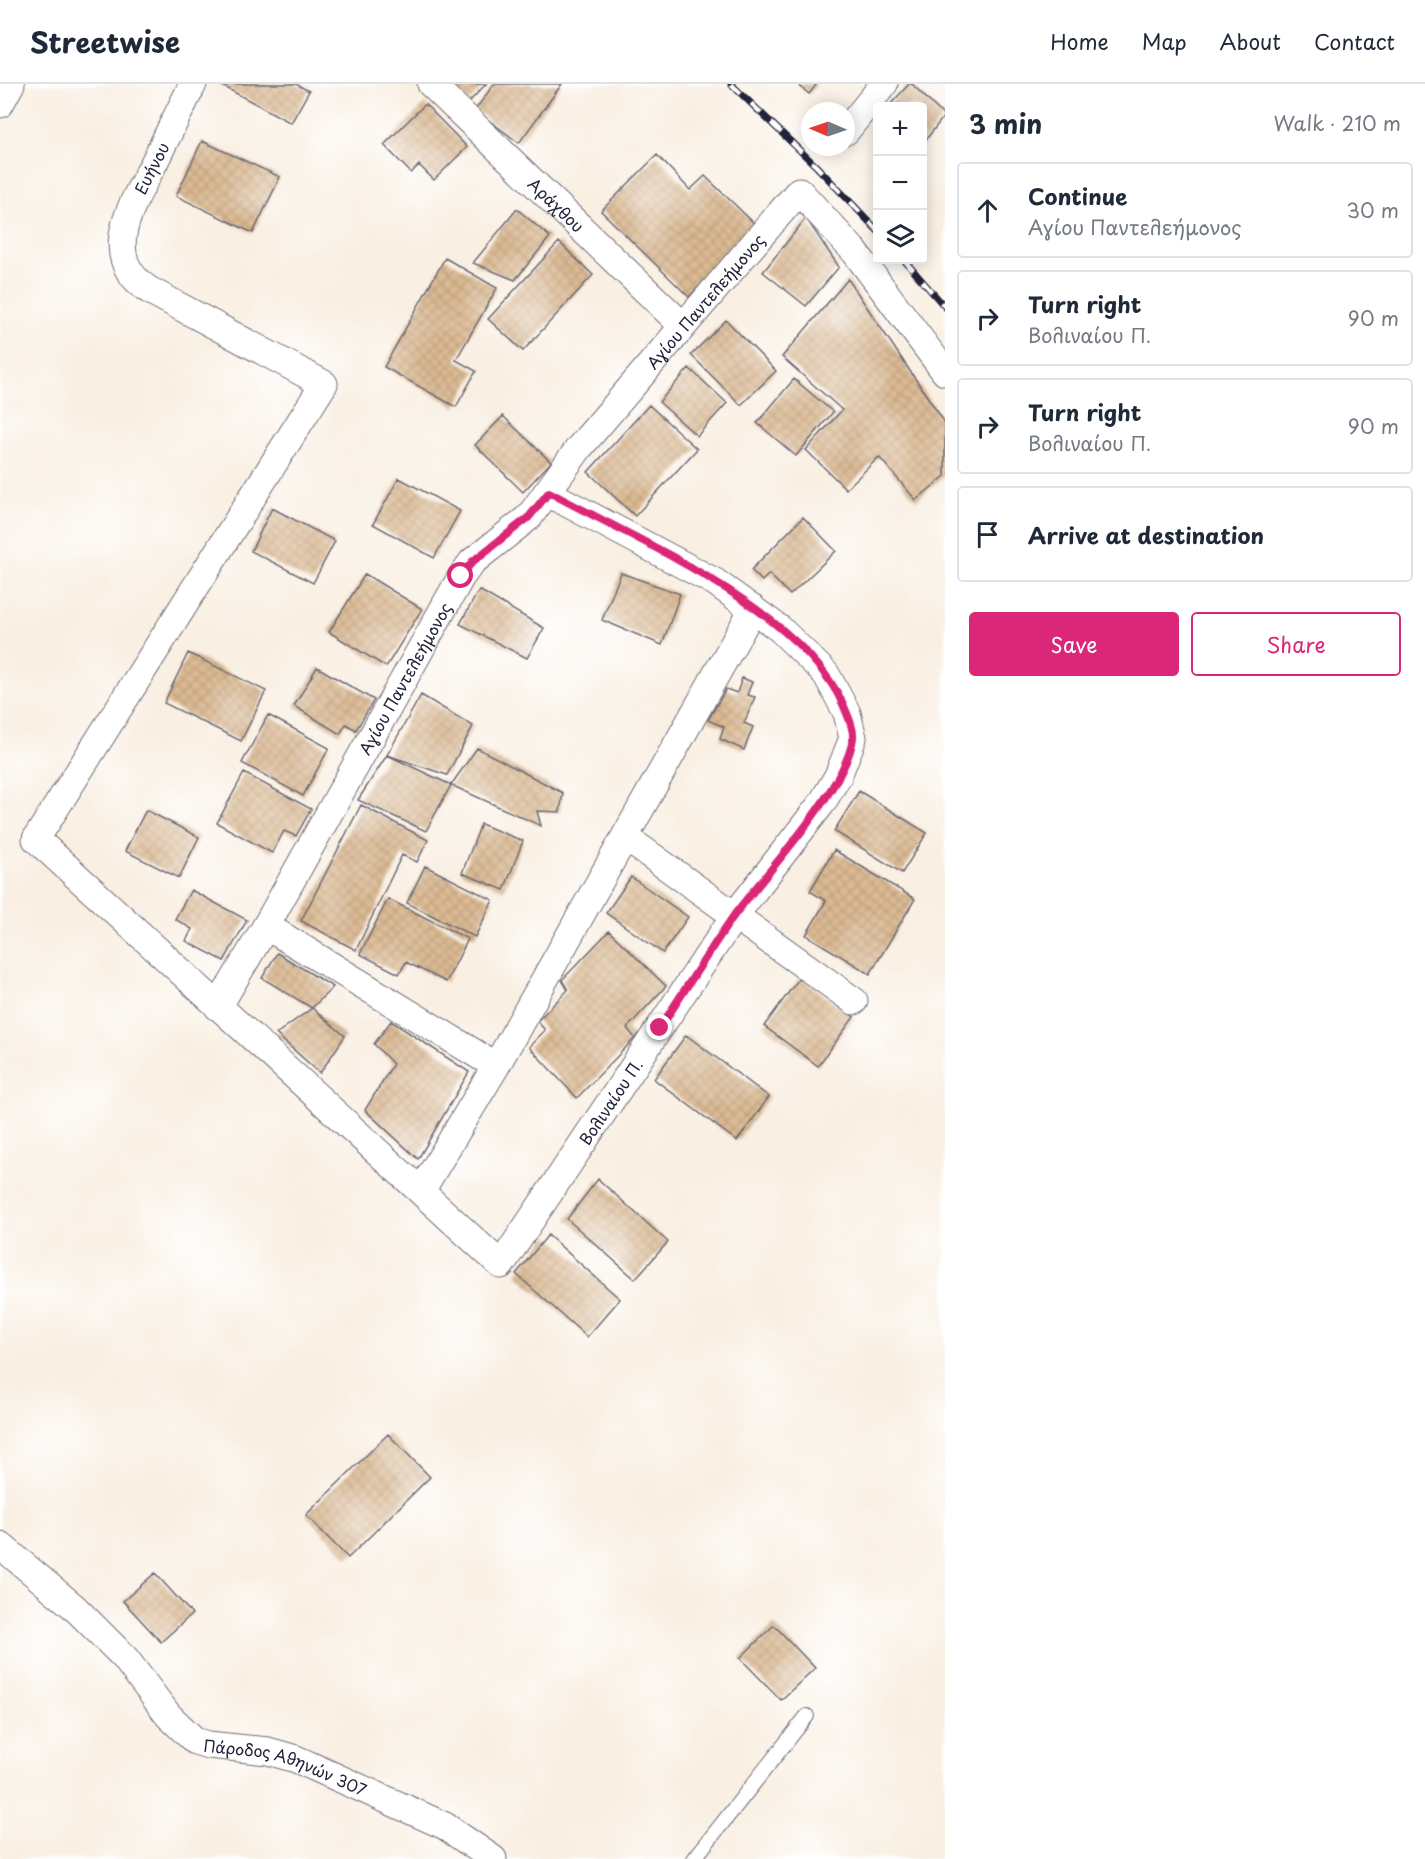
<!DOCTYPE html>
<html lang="en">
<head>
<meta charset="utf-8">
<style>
	:root { --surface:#fff; --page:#f2f2f3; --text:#1f2937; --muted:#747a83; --line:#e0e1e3; --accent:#db2777 }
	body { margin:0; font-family:"Playpen Sans",sans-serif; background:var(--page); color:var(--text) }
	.controls { position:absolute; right:18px; top:18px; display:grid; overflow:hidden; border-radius:6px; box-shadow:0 3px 15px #0003 }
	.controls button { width:54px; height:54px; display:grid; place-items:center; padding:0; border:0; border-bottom:2px solid var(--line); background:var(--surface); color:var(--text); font:30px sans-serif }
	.compass { position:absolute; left:801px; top:18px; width:54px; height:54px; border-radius:50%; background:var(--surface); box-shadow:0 3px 15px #0003; rotate:272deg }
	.stop { position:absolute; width:18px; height:18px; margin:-14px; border:4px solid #db2777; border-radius:50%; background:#fff }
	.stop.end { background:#db2777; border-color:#fff; box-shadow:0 2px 6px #0008 }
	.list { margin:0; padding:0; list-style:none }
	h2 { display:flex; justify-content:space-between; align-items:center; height:78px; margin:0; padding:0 24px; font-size:26px }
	h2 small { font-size:20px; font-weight:400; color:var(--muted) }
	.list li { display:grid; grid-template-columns:39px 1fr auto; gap:18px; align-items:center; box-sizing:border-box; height:96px; margin:0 12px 12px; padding:0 12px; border:2px solid var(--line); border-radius:6px }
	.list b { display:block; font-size:22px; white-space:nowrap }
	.list p { margin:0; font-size:20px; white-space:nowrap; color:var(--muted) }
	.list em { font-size:20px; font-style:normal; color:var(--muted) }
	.actions { display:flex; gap:12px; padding:18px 24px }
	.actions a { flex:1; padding:14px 0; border:2px solid var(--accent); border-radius:6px; text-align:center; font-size:21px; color:var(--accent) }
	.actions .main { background:var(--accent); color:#fff }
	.icon { flex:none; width:33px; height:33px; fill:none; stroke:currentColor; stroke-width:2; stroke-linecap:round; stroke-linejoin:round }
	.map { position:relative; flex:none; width:945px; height:1775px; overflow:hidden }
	header { display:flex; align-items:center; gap:36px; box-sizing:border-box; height:84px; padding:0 30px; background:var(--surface); border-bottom:2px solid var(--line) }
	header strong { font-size:28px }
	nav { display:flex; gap:33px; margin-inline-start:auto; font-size:21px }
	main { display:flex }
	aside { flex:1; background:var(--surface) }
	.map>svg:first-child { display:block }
</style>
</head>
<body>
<header>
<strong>Streetwise</strong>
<nav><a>Home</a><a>Map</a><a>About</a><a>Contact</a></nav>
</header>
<main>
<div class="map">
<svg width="945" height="1775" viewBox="0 0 945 1775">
	<defs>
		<pattern id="building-cross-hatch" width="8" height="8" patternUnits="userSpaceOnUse" patternTransform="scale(1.5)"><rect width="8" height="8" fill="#dcba93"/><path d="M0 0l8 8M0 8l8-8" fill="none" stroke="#bca080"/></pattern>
	</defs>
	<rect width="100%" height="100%" fill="#fff"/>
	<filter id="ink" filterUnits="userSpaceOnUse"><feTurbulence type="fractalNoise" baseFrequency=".0167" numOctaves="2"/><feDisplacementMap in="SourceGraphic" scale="12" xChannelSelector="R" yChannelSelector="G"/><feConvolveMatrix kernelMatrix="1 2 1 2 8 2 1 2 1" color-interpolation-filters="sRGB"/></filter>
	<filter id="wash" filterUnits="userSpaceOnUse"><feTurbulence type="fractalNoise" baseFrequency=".008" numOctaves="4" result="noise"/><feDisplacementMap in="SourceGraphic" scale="24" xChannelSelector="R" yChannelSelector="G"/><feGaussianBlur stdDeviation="1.35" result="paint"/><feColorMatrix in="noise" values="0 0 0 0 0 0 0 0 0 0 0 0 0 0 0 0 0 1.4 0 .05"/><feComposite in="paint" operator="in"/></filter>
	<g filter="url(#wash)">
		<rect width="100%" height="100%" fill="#f9efe2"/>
		<g id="blocks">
			<!-- building -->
			<path fill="url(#building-cross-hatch)" d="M219,0h77l13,7 -18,32z
				M449,0h37l-17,18z
				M494,0h68l-43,59 -44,-33z
				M797,0h20l-8,10z
				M909,0h3l32,32 -22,29v-39h-33z
				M425,20l42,43 -33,33 -15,-15 -8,8 -27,-28z
				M202,57l78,36 -27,56 -77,-37z
				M657,71l33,35 15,-14 52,50 -68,71 -88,-86z
				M517,125l33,28 -35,43 -42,-17z
				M806,134l33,49 -33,39 -43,-34z
				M559,158l34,33 -70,76 -35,-32z
				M445,174l52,30 -41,72 20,11 -20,36 -72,-40z
				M848,195l97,144v53l-29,24 -37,-43 -33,32 -40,-39 36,-40 -60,-53z
				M726,236l50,51 -35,34 -50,-50z
				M689,284l38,35 -30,33 -38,-34z
				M794,295l39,33 -37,44 -39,-33z
				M649,321l48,44 -62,67 -47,-44z
				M503,332l48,46 -28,30 -48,-47z
				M399,394l61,33 -26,47 -61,-34z
				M272,424l63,33 -22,42 -62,-32z
				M803,433l33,34 -46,44 -21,-21 -7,7 -11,-11z
				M621,489l59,21 -18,51 -60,-25z
				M365,490l57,35 -36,58 -57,-35z
				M479,506l65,38 -17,30 -67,-34z
				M188,569l78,38 -25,50 -77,-38z
				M317,583l57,33 -18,30 -10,-6 -6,10 -46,-28z
				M742,594l10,4 -5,13 8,2 -11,26 9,4 -9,23 -24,-11 4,-12 -16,-7 18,-31 11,4z
				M421,611l52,31 -26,49 -60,-20z
				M268,631l61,33 -26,48 -61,-33z
				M477,664l86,45 -3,19 -23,-1 4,15 -90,-41 -25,46 -68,-31 29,-45 64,30z
				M244,689l67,36 -15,27 -12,-5 -12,22 -55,-30z
				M859,707l68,42 -25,40 -68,-42z
				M361,721l67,35 -11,22 -15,-7 -46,95 -55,-29z
				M146,726l53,27 -20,41 -54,-27z
				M481,740l42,17 -19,49 -42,-17z
				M834,766l81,49 -45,75 -64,-39 20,-34 -16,-10z
				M425,782l68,34 -18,37 -68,-34z
				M631,793l57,40 -25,36 -57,-40z
				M191,806l56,30 -23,41 -38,-20 6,-12 -17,-10z
				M388,815l80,40 -22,43 -40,-20 -7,12 -39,-20z
				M609,847l57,55 -39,42 8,10 -58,60 -48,-51 16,-17 -8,-9 31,-31 -6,-10z
				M277,869l56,34 -21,21 33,28 -25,37 -44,-39 36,-26 -50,-30z
				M800,893l54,40 -36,49 -54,-40z
				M391,937l78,51 -51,87 -53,-49 28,-46 -19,-20z
				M686,951l83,62 -32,44 -83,-62z
				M598,1095l70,63 -33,37 -68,-60z
				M548,1151l72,64 -33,38 -71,-63z
				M388,1350l42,43 -82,81 -42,-43z
				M155,1489l37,41 -31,28 -38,-41z
				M774,1541l41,43 -34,32 -41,-42z"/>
		</g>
	</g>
	<g filter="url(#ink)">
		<use href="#blocks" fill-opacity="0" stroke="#6d6a75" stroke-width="1.5"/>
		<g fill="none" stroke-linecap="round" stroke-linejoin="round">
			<!-- service casing -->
			<g stroke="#6d6a75" stroke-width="16">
				<path id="service" d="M694,1775l113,-143"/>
			</g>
			<!-- minor casing -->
			<g stroke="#6d6a75" stroke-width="29">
				<g id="minor">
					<path id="s1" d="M193,0c-13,26 -26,52 -39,79 -21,40 -57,93 -5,127l175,94 -288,455 465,426 234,-350 87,-112 16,-27 15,-38 -6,-25 -21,-39 -46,-45 -65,-47 -167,-89"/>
					<path id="s2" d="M431,0l252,242"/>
					<path d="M0,20l11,-20"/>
					<path d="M846,47l38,-47"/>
					<path d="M625,753l229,164"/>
					<path d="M266,842l230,140"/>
					<path id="s3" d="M218,923l48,-81 195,-349 11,-15 57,-45 50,-69 220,-257 56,61 90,120"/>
					<path d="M421,1107l75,-125 257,-457"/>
					<path id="s4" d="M0,1461l74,62 51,51 43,57 27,26 13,4 60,6 28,8 149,67 48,33"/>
				</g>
			</g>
			<!-- service -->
			<use href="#service" stroke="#fff" stroke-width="14"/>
			<!-- minor -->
			<use href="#minor" stroke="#fff" stroke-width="27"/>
			<!-- rail casing -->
			<g stroke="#22223b" stroke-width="7">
				<path id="rail" d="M731,0l86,83 61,64
					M904,176l41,47"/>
			</g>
			<!-- rail -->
			<use href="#rail" stroke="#fff" stroke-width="4.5" stroke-dasharray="14" stroke-linecap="butt"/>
		</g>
	</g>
	<g fill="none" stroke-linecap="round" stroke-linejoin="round" filter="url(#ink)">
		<!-- route -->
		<path stroke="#db2777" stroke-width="8" d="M461,492l11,-14 57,-45 20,-25c89,49 250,116 294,212 4,10 11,23 10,34 -6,49 -87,135 -118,176 -26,37 -50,76 -75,114"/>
	</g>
	<g text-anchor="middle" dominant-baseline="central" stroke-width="5" stroke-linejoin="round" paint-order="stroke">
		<!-- street labels -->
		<g font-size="16" fill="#22223b" stroke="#fff">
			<text transform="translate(151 84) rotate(-63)">Ευήνου</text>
			<text stroke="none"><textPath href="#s2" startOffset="174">Αράχθου</textPath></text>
			<text stroke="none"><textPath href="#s3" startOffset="864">Αγίου Παντελεήμονος</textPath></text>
			<text stroke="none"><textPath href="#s3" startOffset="378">Αγίου Παντελεήμονος</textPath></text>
			<text stroke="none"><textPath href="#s1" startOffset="1796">Βολιναίου Π.</textPath></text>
			<text stroke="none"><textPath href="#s4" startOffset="372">Πάροδος Αθηνών 307</textPath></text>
		</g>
	</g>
</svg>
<div class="controls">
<button>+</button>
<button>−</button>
<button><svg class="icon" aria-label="layers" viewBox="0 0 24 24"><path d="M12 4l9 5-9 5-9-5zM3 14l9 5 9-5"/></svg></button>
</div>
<svg class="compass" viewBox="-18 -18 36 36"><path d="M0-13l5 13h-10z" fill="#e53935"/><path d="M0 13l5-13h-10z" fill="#747a83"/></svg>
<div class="stop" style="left:461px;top:492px"></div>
<div class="stop end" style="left:660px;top:944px"></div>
</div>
<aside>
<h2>3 min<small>Walk · 210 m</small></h2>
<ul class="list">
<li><svg class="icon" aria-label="ahead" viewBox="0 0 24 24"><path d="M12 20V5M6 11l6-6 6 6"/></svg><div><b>Continue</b><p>Αγίου Παντελεήμονος</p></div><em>30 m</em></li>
<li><svg class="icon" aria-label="right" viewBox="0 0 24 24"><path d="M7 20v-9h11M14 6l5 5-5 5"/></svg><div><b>Turn right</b><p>Βολιναίου Π.</p></div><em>90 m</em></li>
<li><svg class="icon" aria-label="right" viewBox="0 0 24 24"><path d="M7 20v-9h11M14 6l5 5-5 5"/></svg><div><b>Turn right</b><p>Βολιναίου Π.</p></div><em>90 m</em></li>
<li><svg class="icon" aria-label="arrive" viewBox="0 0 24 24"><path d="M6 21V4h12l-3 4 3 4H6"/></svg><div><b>Arrive at destination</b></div></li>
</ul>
<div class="actions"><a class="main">Save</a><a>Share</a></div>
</aside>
</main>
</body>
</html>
